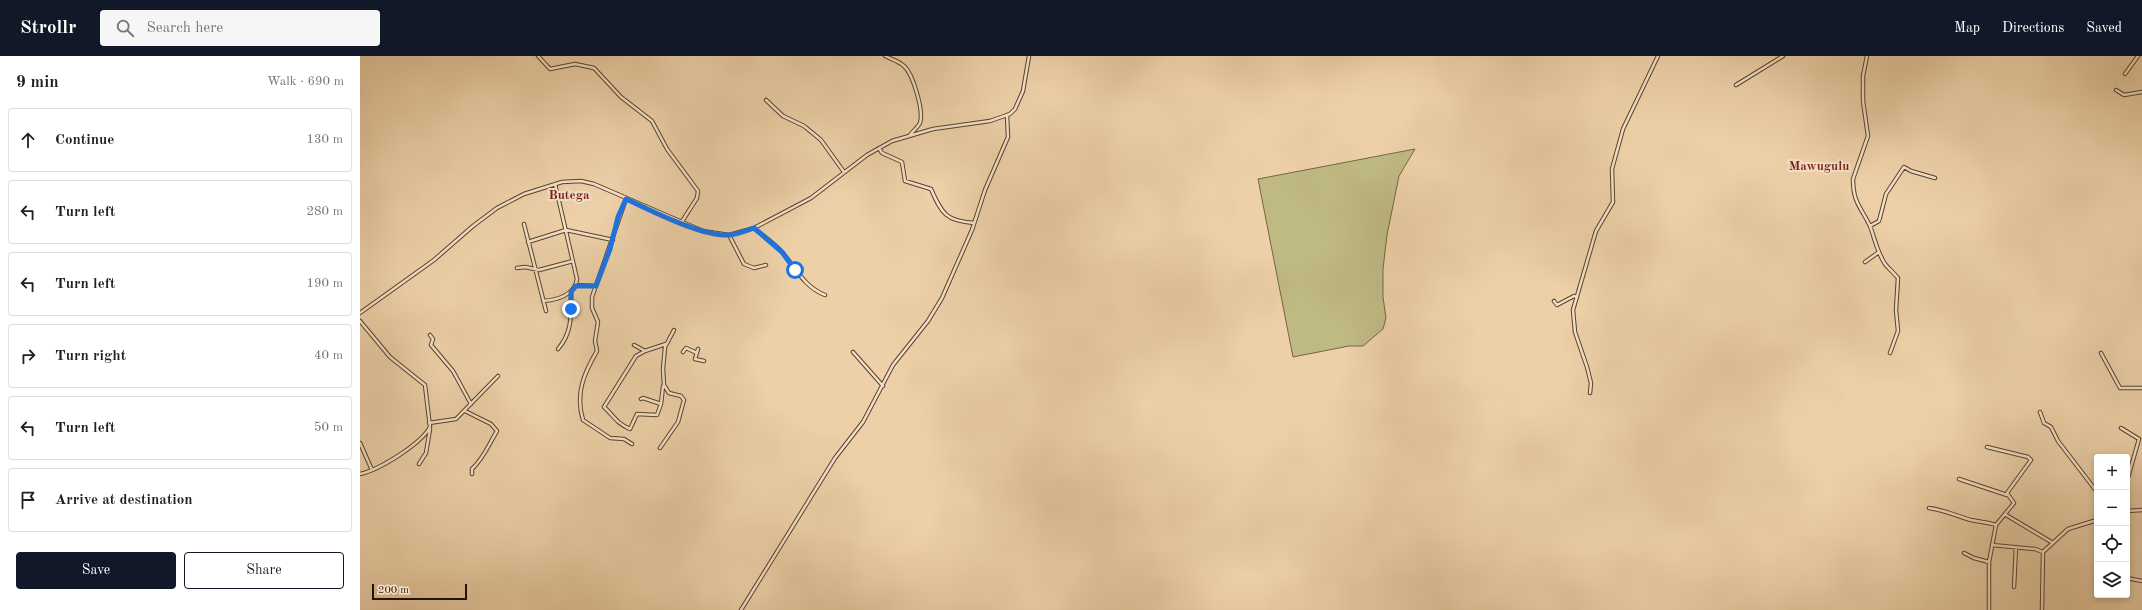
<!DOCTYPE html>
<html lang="en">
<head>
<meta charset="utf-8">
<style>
	:root { --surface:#fff; --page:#f6f6f6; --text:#202124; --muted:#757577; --line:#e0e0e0; --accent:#111827 }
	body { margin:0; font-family:"Old Standard TT",serif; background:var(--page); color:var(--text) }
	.controls { position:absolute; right:12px; bottom:12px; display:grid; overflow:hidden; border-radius:4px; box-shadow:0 2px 6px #0003 }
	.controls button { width:36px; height:36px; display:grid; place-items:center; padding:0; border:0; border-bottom:1px solid var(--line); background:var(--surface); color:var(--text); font:20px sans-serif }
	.scale { position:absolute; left:12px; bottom:10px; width:95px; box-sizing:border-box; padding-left:4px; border:2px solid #261304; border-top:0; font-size:11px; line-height:14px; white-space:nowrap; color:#261304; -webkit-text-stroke:3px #f3e0c6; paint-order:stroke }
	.stop { position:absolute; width:12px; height:12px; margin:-9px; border:3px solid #1a73e8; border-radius:50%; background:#fff }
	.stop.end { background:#1a73e8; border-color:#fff; box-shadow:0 1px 4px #0008 }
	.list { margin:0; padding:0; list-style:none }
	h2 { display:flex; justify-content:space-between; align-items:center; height:52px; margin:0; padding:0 16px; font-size:17px }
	h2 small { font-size:13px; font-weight:400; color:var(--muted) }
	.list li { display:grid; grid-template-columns:26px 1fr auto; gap:12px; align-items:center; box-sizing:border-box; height:64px; margin:0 8px 8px; padding:0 8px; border:1px solid var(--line); border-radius:4px }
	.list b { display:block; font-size:15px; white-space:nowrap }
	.list em { font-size:13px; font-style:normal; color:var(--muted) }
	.actions { display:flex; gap:8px; padding:12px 16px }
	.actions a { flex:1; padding:9px 0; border:1px solid var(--accent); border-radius:4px; text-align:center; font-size:14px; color:var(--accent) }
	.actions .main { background:var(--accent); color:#fff }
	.icon { flex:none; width:22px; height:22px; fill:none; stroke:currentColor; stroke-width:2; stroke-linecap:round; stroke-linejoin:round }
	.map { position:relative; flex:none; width:1782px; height:554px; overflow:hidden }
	header { display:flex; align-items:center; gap:24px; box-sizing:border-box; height:56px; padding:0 20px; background:var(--accent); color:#fff }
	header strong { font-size:19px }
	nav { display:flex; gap:22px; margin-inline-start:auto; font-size:14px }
	.search { width:280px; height:36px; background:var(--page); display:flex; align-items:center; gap:10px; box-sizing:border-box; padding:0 14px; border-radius:4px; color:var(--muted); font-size:15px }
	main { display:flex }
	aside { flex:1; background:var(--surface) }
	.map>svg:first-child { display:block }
</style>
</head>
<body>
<header>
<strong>Strollr</strong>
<div class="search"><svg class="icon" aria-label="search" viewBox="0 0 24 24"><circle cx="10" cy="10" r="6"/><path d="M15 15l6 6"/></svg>Search here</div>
<nav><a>Map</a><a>Directions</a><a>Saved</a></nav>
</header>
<main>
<aside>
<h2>9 min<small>Walk · 690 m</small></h2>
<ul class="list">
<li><svg class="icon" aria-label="ahead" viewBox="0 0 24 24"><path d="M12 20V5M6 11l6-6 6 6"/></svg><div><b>Continue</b></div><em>130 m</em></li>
<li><svg class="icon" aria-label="left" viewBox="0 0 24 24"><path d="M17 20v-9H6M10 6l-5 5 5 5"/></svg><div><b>Turn left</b></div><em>280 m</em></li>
<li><svg class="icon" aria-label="left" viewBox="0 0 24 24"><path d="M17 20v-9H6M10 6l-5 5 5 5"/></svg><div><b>Turn left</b></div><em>190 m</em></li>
<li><svg class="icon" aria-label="right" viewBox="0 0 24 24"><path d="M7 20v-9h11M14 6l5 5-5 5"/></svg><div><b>Turn right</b></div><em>40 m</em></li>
<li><svg class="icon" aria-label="left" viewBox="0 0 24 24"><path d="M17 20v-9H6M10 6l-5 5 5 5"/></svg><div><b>Turn left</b></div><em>50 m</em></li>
<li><svg class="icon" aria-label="arrive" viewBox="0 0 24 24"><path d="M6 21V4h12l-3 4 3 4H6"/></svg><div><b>Arrive at destination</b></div></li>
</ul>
<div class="actions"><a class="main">Save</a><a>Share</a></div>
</aside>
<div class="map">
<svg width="1782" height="554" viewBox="0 0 1782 554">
	<rect width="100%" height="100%" fill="#edd0a8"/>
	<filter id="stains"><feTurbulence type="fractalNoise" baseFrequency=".005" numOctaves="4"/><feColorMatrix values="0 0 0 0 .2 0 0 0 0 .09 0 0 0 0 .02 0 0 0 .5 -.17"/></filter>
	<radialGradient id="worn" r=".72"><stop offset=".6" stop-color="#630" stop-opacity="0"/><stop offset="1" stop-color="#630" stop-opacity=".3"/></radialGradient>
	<!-- green -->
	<path fill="#bfb983" stroke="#726644" d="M1055,93l-16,27 -12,59 -4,34v28l3,21 -3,11 -20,17h-14l-56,11 -35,-178z"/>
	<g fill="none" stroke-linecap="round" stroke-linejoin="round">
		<!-- minor casing -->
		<g stroke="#58422d" stroke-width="4.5">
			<path id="minor" d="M178,0l12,13 25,-5 19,4 27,29 31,24 15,28 31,42 -1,7 -16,25
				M525,0c6,3 14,5 19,10 9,8 20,45 16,57 -2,4 -7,8 -10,12
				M1507,0l-4,20v25l5,35 -15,43c0,24 8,28 17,47 5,13 7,26 15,38 4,5 9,9 13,14l-2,32 2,21 -8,22
				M1765,18l13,-18
				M1376,29l47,-29
				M1756,34l8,5 18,-3
				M406,44l17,16 21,10 17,14 23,32
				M519,92l3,5 20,9 3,19 26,8c11,25 15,32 43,34
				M266,143l-34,98v11l6,14 -3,19 2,10c-13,22 -22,43 -14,69l27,18 14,1 8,5
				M164,168l22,87
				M1510,170l9,-5 7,-27 18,-27 7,4 24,7
				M394,172c9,8 20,15 28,24 14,16 22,35 43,43
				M369,179l15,29 10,4 12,-3
				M168,186l38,-12 47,10
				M1505,206l14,-10
				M157,212l8,-1 14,3 34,-9
				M216,229l20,1
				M183,245c14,-1 32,-6 34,-22l-22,-95
				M1194,245l3,4 17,-9 3,1
				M0,257l74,-53 39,-34 24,-18 27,-14 38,-12 19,-1 13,3 109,47 26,4 25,-7 57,-30 56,-43 25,-14 41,-12 57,-8 20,-7 5,-5 8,-18 6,-35
				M0,265l30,36 35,28 5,42c-9,17 -51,43 -70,47
				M70,279l3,4 -2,6 22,26 18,33
				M274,289l11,6 21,-7
				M198,293c15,-17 13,-36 13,-57
				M338,293l-3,10 9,2
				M285,295l-9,5 -32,51c11,10 11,15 26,22l7,-15 20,1 4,-11
				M323,296l3,-4 11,5
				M493,296l30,34
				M1741,297l19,35h22
				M1230,337l1,-10 -4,-16 -12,-35 -2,-22 23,-79 17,-29 -1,-33 11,-40 35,-73
				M281,343l2,-1 18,6 2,-18
				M105,355l26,13 6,7c-8,13 -13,27 -25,38v5
				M1680,356l4,11 7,4 7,14 39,51
				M69,367l27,-4 42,-43
				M1761,372l18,11 -12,42
				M0,387l12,27
				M1627,391l41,10 3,3 -24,33 7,10 -18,22 -7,37v48
				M300,392l18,-26 6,-22 -3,-4 -12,-3 -5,-8 -1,-16 2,-22 9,-17
				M59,408l7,-11 4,-24
				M1599,423l48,16
				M1569,452c15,2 28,8 42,12 9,2 16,2 25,5
				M1767,455l15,-1
				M1646,459l47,28
				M1632,489l43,4 8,3
				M1604,497l10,5 15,4
				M1767,522l15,3
				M1654,531l2,-40
				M381,554l94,-152 28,-36 30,-57 35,-44 14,-23 30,-68 13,-40 23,-53 -1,-22
				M1682,554l1,-58 25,-23 29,-9"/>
		</g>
		<!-- minor -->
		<use href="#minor" stroke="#f3e0c6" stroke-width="2.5"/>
	</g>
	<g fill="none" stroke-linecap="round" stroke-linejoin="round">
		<!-- route -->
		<path stroke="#1a73e8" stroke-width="5" d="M211,253v-17l5,-6h20l14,-37 8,-32 8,-18c26,12 76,38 104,36 8,-1 16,-4 24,-7l28,24 13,18"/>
	</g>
	<g text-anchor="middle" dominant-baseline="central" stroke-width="4" stroke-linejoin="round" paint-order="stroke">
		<!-- quarter labels -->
		<g font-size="13" font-weight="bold" fill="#7a1f14" stroke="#f3e0c6">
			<text x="1459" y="110">Mawugulu</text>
			<text x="209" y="139">Butega</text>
		</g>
	</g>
	<rect width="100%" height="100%" filter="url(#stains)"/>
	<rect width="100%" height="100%" fill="url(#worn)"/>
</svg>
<div class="controls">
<button>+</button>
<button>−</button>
<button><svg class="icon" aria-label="locate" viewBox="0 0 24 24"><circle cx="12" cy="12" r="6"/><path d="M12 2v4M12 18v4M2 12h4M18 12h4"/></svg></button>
<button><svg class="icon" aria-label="layers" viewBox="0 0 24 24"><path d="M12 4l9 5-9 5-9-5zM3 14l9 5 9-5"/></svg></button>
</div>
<div class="scale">200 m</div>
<div class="stop" style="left:435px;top:214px"></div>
<div class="stop end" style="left:211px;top:253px"></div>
</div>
</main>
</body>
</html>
